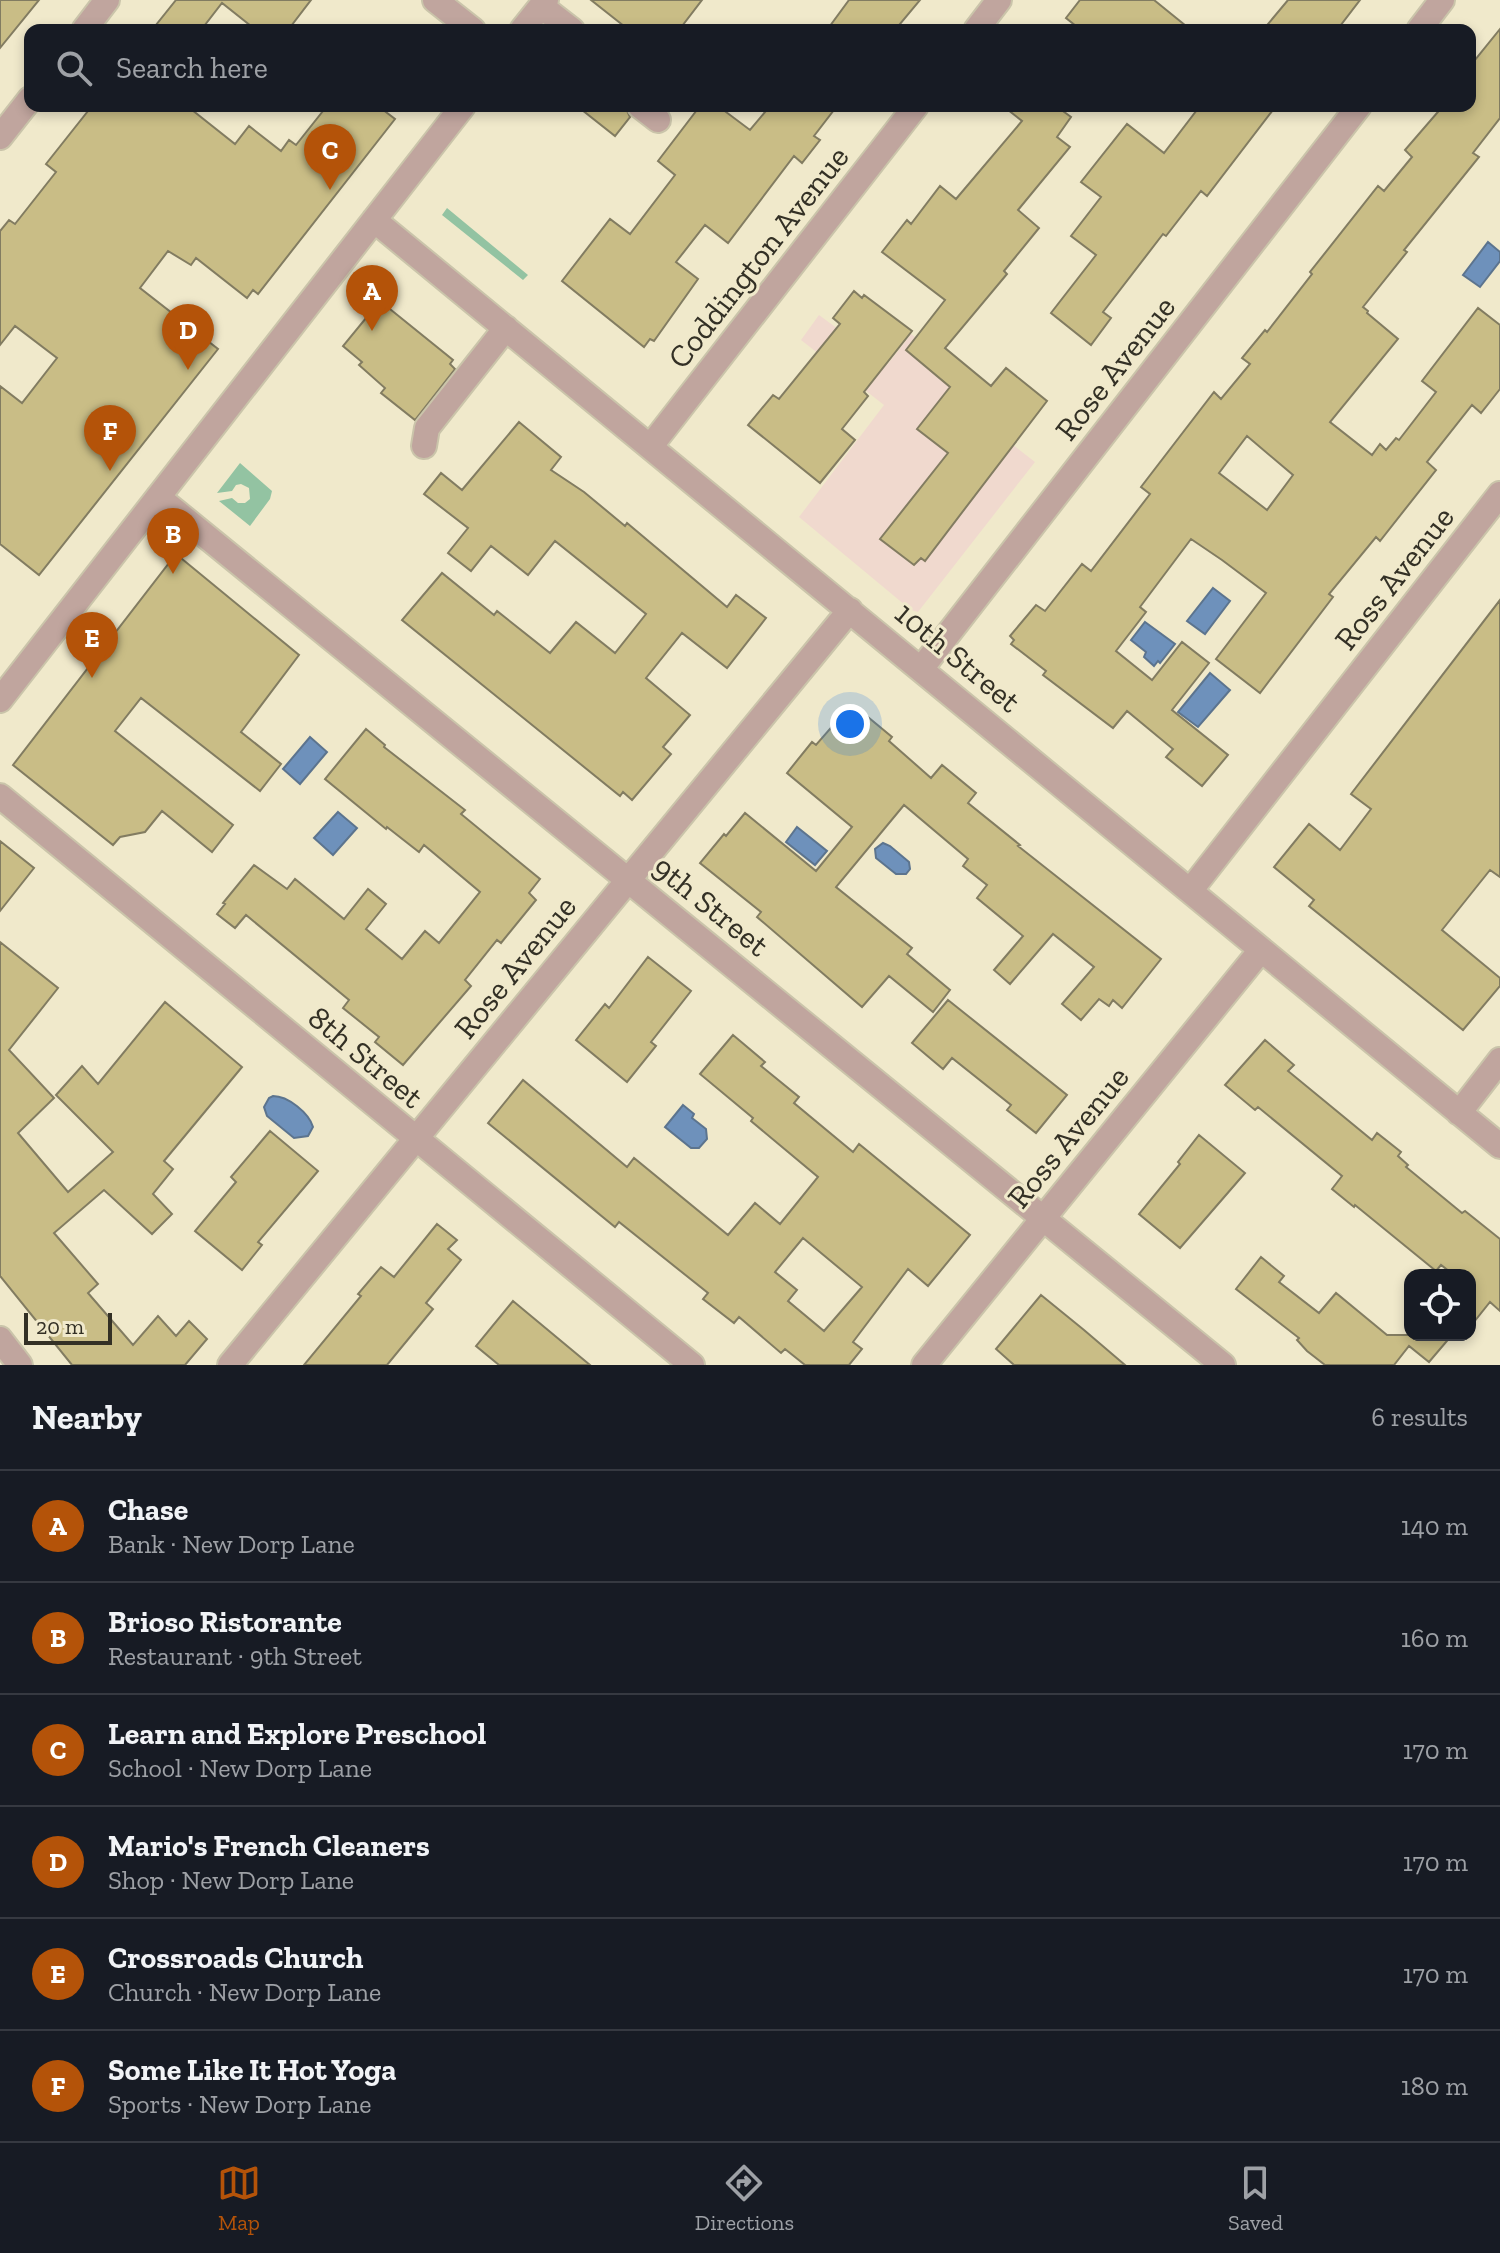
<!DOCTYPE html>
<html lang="en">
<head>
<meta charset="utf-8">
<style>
	:root { --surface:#171b24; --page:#20242c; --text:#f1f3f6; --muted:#9ea1a6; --line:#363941; --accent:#b45309 }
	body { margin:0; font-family:"Zilla Slab",serif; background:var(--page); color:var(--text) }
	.controls { position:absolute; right:24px; bottom:24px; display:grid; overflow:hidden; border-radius:16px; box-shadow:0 4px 12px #0003 }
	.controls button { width:72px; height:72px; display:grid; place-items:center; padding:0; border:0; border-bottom:2px solid var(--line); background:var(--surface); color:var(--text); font:40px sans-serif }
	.scale { position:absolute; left:24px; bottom:20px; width:88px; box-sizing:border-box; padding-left:8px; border:4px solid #333025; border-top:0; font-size:22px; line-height:28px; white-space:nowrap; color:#333025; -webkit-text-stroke:6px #f0e9cb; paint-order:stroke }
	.you { position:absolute; left:850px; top:724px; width:28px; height:28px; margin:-20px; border:6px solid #fff; border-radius:50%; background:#1a73e8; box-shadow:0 0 0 12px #1a73e833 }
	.badge { display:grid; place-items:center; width:52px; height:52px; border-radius:50%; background:var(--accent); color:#fff; font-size:26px; font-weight:700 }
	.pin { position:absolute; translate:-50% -66px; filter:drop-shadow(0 2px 4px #0008) }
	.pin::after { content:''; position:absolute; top:42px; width:28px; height:24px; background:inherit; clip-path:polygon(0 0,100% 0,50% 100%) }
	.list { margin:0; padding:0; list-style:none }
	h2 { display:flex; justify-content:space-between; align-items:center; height:104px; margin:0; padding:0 32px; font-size:34px }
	h2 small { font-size:26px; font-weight:400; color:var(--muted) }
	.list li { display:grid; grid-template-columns:52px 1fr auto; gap:24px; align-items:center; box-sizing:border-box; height:112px; padding:0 32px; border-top:2px solid var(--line) }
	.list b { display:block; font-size:30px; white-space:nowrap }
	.list p { margin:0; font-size:26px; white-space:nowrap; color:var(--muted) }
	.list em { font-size:26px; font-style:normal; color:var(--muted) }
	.icon { flex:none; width:44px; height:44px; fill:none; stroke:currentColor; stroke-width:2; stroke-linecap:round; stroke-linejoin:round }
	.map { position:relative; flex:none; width:1500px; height:1365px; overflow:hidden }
	.search { position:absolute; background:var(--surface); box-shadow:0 4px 12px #0003; left:24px; right:24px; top:24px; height:88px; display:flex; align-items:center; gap:20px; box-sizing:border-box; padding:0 28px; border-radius:16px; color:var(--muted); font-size:30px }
	.sheet { height:776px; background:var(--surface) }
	nav { display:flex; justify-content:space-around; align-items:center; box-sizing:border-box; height:112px; border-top:2px solid var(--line); background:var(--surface); font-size:22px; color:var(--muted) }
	nav a { display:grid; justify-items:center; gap:4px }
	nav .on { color:var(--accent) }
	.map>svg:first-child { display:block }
</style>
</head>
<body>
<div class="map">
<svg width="1500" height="1365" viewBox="0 0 1500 1365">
	<rect width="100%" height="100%" fill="#f0e9cb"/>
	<!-- education -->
	<path fill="#f0d9ce" d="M819,315l68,50 24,-31 34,24 9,32 -4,6 85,66 -117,150 -7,-2 -112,-93 85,-112 -83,-65z"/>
	<!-- green -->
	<path fill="#93c3a2" d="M447,208l81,67 -5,5 -81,-65z
		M240,463l32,28 -2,8 -20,27 -31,-25 13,-3 6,5h7l5,-4 -1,-11 -8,-4 -5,1 -4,6 -15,2z"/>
	<!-- water -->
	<path fill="#6e91bb" stroke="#5c748e" stroke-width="2" d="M1488,242l12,10v9l-20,26 -17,-12z
		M1213,588l17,13 -25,33 -18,-13z
		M1145,622l30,22 -15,19 -2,-2 -4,5 -10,-9 2,-5 -15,-12z
		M1210,673l20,17 -32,37 -20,-15z
		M310,737l17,15 -27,32 -17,-15z
		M338,812l19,16 -24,27 -19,-17z
		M797,827l30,24 -12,14 -29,-23z
		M883,843l7,3 19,16 1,7 -4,5h-10l-20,-16 -1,-9z
		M273,1096c15,0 36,17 40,31l-5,9 -14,2 -27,-22 -3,-9 5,-9z
		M683,1105l11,9 -2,4 14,11 1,10 -8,9h-8l-26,-21z"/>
	<!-- building -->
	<path fill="#c9bd86" stroke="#827c61" stroke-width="2" fill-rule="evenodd" d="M0,0h39l-39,48z
		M176,0h135l-23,30h-32l-34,-27 -21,27h-49z
		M591,0h111l-23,30h-50z
		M849,0h71l-25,30h-68z
		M1080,0h74l37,30h-110l-15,-12z
		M1288,0h72l-23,30h-74z
		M1500,29v89l-27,35 6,4 -75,93 3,2 -44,55 5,4 -1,2 31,26 -68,83 42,33 8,-11 6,6 10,-12 3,2 37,-48 -14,-11 56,-73 22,17v64l-19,24 -9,-8 -45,57 9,8 -56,71 -4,-4 -47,57 4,3 -73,96 -44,-34 50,-66 -44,-33 -31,-21 -51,68 6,5 -30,39 36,29 30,-38 27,21 -37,47 56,45 -26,31 -36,-29 7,-8 -46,-38 -14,17 -70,-53 3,-4 -35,-27 3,-4 -4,-4 26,-31 9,6 37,-47 9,7 59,-77 -9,-7 73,-95 7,7 29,-35 -8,-6 23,-28 2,2 45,-58 -2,-2 68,-86 6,5 28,-34 -7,-7 38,-44h27v-40zM1247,436l46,39 -26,35 -48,-37z
		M92,106h95l48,38 14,-18 32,25 8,-11 7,5 31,-39h51l17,13 -137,175 -5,-4 -6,8 -51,-40 -5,7 -23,-14 -28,37 78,61 -179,226 -39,-31v-158l22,17 35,-45 -42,-32 -15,19v-114l9,-11 6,4 41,-52 -10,-8z
		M577,106h48l5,11 -15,19z
		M700,106h18l32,24 20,-24h67l-23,30 6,4 -18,23 -8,-7 -66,87 -23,-18 -29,37 22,17 -44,62 -4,-2 -6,8 -82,-66 48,-62 20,15 45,-59 -17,-14z
		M1003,106h53l15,11 -14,20 13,10 -52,63 21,18 -35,43 3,3 -62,74 46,38 15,-18 41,33 -122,160 -4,-3 -7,7 -34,-26 68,-86 -31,-24 33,-42 -44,-37 39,-50 -63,-48 25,-32 4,4 29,-38 16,13 66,-78z
		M1200,106h76l-69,90 -6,-5 -35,45 -3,-2 -60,78 8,6 -20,27 -40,-32 45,-58 -25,-19 30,-39 -20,-15 46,-58 37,29z
		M854,291l8,7 2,-3 48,36 -48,61 4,4 -26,33 13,11 -35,43 -72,-58 25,-30 6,4 61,-75 -7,-6z
		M380,301l73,59 -3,4 5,5 -40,51 -34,-27 4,-5 -26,-23 3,-3 -19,-16z
		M519,422l42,35 -10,13 33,22 41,34 2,-3 100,84 9,-12 30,23 -39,50 -45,-35 -36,45 44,37 -27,32 8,7 -39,46 -9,-8 -3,4 -218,-176 40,-47 52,42 3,-4 53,42 26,-31 39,31 31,-39 -91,-73 -27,34 -37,-29 -20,25 -23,-18 20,-25 -44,-34 17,-21 21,17z
		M176,554l123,101 -58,77 40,32 -21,27 -119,-93 -26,33 118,94 -21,27 -50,-41 -17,21 -25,5 -7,8 -100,-80z
		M1500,600v277l-10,-7 -48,60 58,48v8l-37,44 -154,-124 5,-6 -40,-33 35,-43 31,26 31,-41 -20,-15z
		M850,706l5,5 2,-3 35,29 -3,4 42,37 11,-13 34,28 -8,10 52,42 -2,1 143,113 -39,49 -9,-8 -4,6 -10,-7 -18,21 -19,-16 32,-37 -41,-33 -43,50 -16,-14 29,-34 -46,-38 10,-13 -24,-19 5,-7 -64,-54 -68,82 76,61 -5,6 43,36 -17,22 -44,-36 -27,31 -105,-90 4,-5 -61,-49 24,-29 2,2 19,-23 71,58 36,-44 -65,-54 25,-31 4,3z
		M366,729l19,16 -1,2 81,63 -4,4 79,65 -11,14 7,7 -35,43 -4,-3 -32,40 6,6 -68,79 -28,-23 4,-5 -36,-29 6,-8 -103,-85 -11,13 -18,-14 8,-10 -2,-1 31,-38 33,24 8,-10 49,40 24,-30 18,15 -20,25 36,30 23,-28 14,12 41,-51 -56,-47 -5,7 -32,-25 -1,2 -61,-50z
		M0,841l34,27 -34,43z
		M0,942l58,46 -49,62 45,48 -36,35 50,59 45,-40 -57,-57 26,-29 16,18 67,-82 77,65 -78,94 9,8 -20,25 19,20 -20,20 -48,-44 -50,43 44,51 -10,9 45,52 25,-29 18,20 13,-15 18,18 -22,26h-113l-72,-89z
		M648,957l43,34 -40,51 5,4 -29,36 -51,-42 29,-36 4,4z
		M948,1000l119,95 -31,38 -29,-23 4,-5 -59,-47 -9,11 -31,-26z
		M733,1035l32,27 -4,4 38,31 -5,6 59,49 6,-8 111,91 -42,51 -20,-17 -55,73 9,7 -13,16h-44l-20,-16 -4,4 -42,-36 -5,6 -31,-24 5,-6 -89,-71 -4,5 -127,-104 35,-43 104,87 7,-9 94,77 27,-32 25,21 38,-47 -67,-56 2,-3 -53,-44zM803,1238l59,49 -38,44 -36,-30 9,-11 -22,-18z
		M1265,1040l29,25 -6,6 84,69 5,-7 24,19 -3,4 10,9 -2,2 56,46 3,-2 35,28v72l-10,-9 -20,25v-52h-16l-13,-10 -5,6 -81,-66 -1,2 -22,-18 10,-13 -84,-69 -3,3 -30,-25z
		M270,1131l48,40 -60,71 4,3 -20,25 -47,-39 41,-49 -5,-5z
		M1199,1135l46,38 -65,75 -41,-34 41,-50 -2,-2z
		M437,1224l20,16 -9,9 13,11 -35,43 7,6 -46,56h-83l57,-69 -3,-2 23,-27 13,10z
		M1261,1257l23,19 -5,6 40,31 17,-20 51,42h65l-23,27 -20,-16 -15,19h-69l-18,-14 -10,-11 2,-2 -63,-49z
		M1041,1295l43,35 41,35h-111l-18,-16z
		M513,1301l77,64h-91l-23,-19z"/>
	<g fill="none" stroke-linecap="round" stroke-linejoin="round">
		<!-- minor casing -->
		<g stroke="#cac4aa" stroke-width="28">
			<path id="minor" d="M435,0l38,30
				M541,6l31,24
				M84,30l23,-30
				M522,30l24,-30
				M976,30l23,-30
				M1419,30l23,-30
				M640,106l18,14
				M0,137l30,-38
				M374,220l1126,926
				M424,446l3,-18 79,-100
				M650,447l266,-341
				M158,497l1065,868
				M921,669l438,-563
				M0,700l463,-594
				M0,796l692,569
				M1190,891l310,-397
				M1459,1113l41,-53
				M0,1339l20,26
				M230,1365l620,-755
				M924,1365l337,-415"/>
		</g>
		<!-- minor -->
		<use href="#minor" stroke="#c0a59e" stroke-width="24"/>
	</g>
	<g text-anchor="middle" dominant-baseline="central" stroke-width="6" stroke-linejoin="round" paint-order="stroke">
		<!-- street labels -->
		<g font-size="32" fill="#333025" stroke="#f0e9cb">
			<text transform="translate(758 257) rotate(-52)">Coddington Avenue</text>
			<text transform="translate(1115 368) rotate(-52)">Rose Avenue</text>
			<text transform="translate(1394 578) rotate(-52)">Ross Avenue</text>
			<text transform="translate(958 657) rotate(40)">10th Street</text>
			<text transform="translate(711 906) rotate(39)">9th Street</text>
			<text transform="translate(515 967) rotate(-51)">Rose Avenue</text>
			<text transform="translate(366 1057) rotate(40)">8th Street</text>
			<text transform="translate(1068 1137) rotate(-51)">Ross Avenue</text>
		</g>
	</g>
</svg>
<div class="controls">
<button><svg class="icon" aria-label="locate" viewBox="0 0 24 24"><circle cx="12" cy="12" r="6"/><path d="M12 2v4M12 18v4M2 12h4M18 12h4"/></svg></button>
</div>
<div class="scale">20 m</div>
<div class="you"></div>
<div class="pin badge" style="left:372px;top:331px">A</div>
<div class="pin badge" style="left:173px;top:574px">B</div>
<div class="pin badge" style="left:330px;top:190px">C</div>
<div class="pin badge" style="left:188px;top:370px">D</div>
<div class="pin badge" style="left:92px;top:678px">E</div>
<div class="pin badge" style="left:110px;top:471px">F</div>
<div class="search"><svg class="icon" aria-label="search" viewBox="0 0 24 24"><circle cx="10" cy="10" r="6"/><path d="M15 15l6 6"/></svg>Search here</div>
</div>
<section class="sheet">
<h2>Nearby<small>6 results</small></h2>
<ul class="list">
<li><span class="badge">A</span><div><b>Chase</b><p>Bank · New Dorp Lane</p></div><em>140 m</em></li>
<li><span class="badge">B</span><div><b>Brioso Ristorante</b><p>Restaurant · 9th Street</p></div><em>160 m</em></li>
<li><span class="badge">C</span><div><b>Learn and Explore Preschool</b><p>School · New Dorp Lane</p></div><em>170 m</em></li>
<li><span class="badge">D</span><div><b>Mario's French Cleaners</b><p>Shop · New Dorp Lane</p></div><em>170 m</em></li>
<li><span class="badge">E</span><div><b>Crossroads Church</b><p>Church · New Dorp Lane</p></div><em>170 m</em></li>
<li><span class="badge">F</span><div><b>Some Like It Hot Yoga</b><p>Sports · New Dorp Lane</p></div><em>180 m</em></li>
</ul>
</section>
<nav>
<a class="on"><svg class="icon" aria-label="map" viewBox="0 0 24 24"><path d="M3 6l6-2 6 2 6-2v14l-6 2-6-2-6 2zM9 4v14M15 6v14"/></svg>Map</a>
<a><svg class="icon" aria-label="directions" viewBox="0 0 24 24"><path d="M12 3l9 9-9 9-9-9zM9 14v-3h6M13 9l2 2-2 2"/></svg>Directions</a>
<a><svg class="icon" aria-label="saved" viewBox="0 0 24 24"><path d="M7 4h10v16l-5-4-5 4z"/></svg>Saved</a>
</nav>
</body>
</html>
